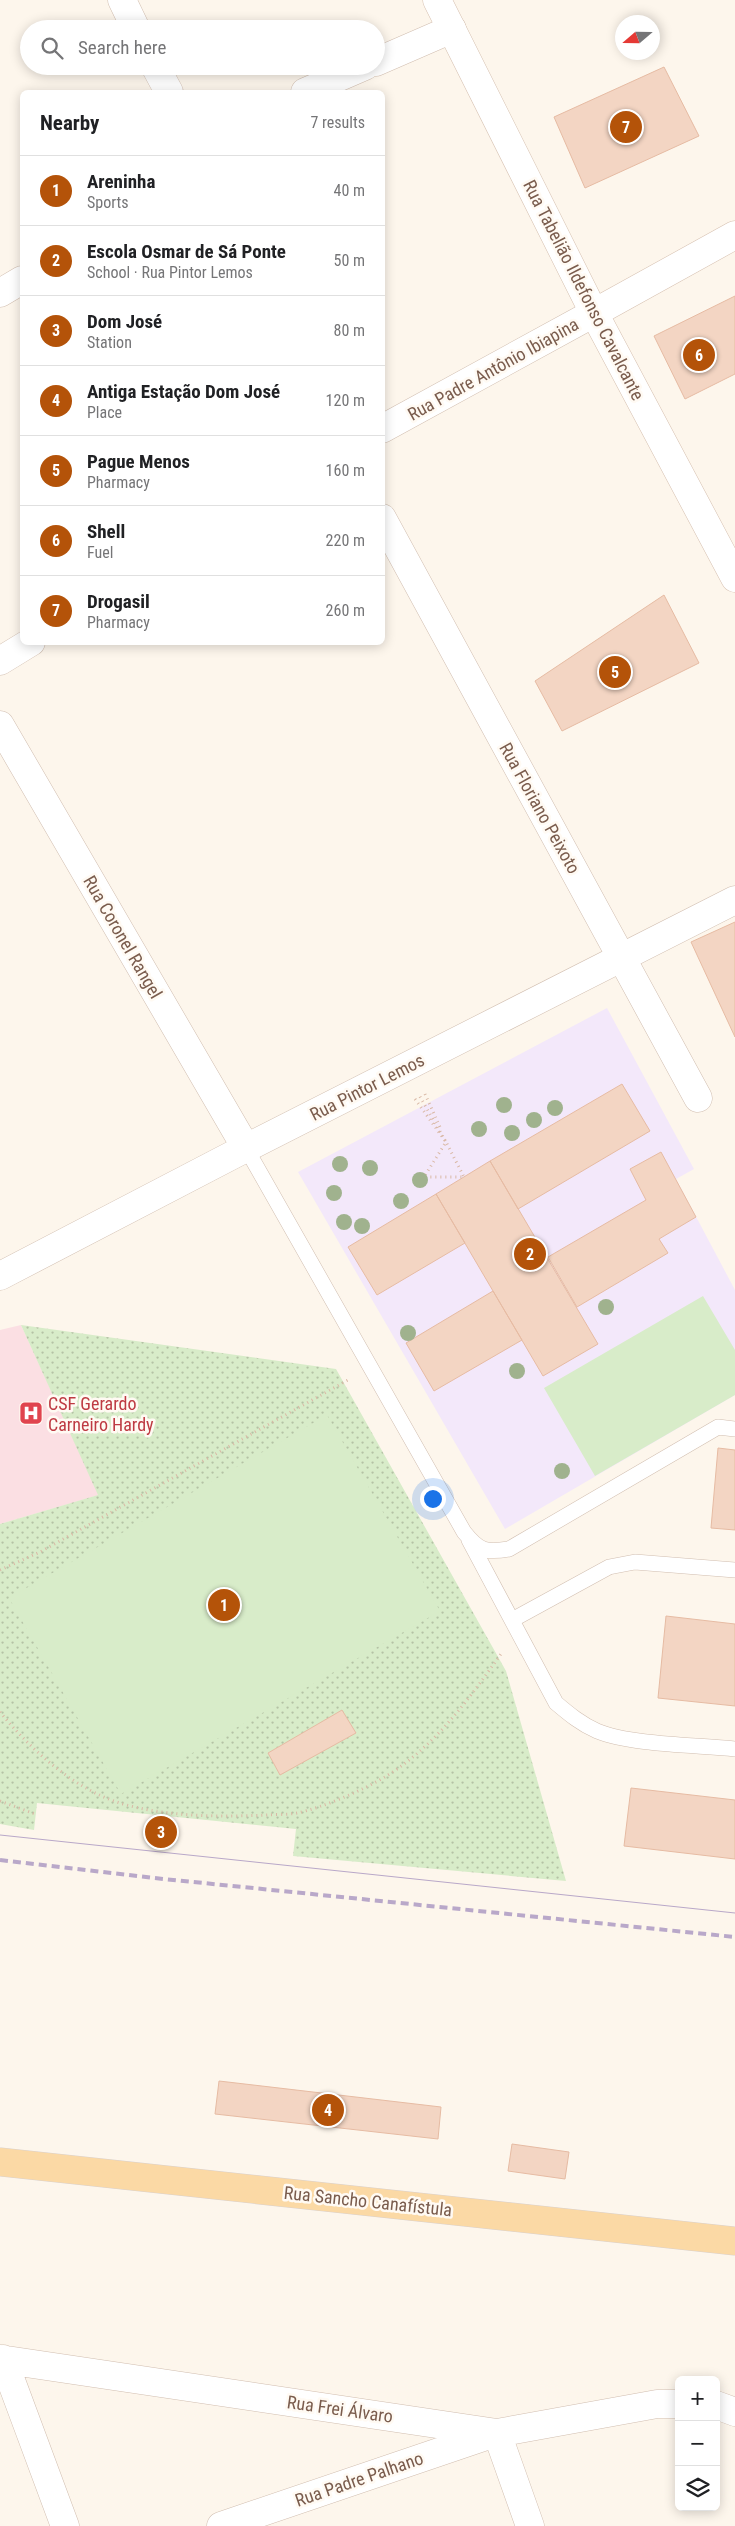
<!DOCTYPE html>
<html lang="en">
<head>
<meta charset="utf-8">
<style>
	:root { --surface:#fff; --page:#f6f6f6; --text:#202124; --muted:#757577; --line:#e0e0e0; --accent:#b45309 }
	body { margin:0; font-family:"Roboto Condensed",sans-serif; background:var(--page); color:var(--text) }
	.controls { position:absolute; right:15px; bottom:15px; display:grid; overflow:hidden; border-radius:8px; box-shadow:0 2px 12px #0003 }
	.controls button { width:45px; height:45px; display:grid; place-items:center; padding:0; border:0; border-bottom:1px solid var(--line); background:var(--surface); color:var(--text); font:25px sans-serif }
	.compass { position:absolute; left:615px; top:15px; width:45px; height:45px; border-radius:50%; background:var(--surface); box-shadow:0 2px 12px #0003; rotate:250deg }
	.you { position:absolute; left:432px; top:1498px; width:18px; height:18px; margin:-12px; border:4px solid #fff; border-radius:50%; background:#1a73e8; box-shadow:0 0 0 8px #1a73e833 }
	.badge { display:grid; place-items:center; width:32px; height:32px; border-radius:50%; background:var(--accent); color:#fff; font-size:16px; font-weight:700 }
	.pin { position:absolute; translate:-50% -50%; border:2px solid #fff; box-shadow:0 1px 5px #0006 }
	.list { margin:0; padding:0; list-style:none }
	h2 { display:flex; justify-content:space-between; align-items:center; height:65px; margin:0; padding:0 20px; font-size:21px }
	h2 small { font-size:16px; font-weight:400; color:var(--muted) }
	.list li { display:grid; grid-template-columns:32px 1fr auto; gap:15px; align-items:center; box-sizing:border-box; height:70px; padding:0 20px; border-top:1px solid var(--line) }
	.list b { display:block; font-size:19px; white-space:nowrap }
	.list p { margin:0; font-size:16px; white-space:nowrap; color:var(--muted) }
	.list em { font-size:16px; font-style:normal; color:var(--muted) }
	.icon { flex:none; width:28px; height:28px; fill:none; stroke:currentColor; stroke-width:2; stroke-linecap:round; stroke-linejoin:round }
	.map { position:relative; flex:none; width:735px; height:2526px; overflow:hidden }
	.search { position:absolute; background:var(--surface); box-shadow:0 2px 12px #0003; left:20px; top:20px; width:365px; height:55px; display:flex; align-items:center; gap:12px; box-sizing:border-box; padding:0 18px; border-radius:28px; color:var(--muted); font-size:19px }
	.panel { position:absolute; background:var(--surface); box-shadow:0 2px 12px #0003; left:20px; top:90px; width:365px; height:555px; border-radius:8px }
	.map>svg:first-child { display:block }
</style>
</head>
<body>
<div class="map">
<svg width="735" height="2526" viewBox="0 0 735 2526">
	<defs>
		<pattern id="park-dots" width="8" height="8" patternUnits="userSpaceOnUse" patternTransform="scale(1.25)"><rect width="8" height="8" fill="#d8ecc9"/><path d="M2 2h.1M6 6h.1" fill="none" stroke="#b4c2a5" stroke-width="1.8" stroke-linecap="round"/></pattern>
	</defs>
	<rect width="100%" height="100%" fill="#fdf6ec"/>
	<!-- education -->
	<path fill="#f3e8fa" d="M607,1008l87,161 -18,10 59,111v105l-230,134 -207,-357z"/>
	<!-- medical -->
	<path fill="#fbdfe3" d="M21,1325l78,170 -99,29v-194z"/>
	<!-- park -->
	<path fill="url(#park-dots)" d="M21,1325l315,44 170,302 60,210 -273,-25 3,-27 -259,-26 -3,27 -34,-6v-300l98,-29z"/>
	<!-- pitch -->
	<path fill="#d8ecc9" d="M703,1296l32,54v45l-140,81 -51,-88z
		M327,1415l113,196 -319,183 -112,-196z"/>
	<!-- building -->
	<path fill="#f3d5c3" stroke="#e6bba3" d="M664,67l35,69 -114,52 -31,-71z
		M735,296v78l-50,25 -31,-63z
		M664,595l35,68 -137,68 -27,-50z
		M735,922v115l-44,-95z
		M622,1084l28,47 -132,78 -28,-48z
		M661,1152l35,65 -37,22 9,14 -91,54 -29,-50 98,-57 -16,-31z
		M490,1161l108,183 -55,32 -107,-182z
		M436,1194l29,49 -88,52 -29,-48z
		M493,1291l29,49 -88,51 -28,-48z
		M718,1448l17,2v80l-24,-2z
		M666,1616l69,8v82l-77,-8z
		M342,1710l14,23 -76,42 -12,-22z
		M631,1788l104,12v59l-111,-13z
		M219,2081l222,26 -3,32 -223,-25z
		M512,2144l57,8 -4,27 -57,-8z"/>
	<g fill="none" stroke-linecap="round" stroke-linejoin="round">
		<!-- service casing -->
		<g stroke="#d1beb0" stroke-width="16">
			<path id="service" d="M246,1148l218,384c15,19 22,21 45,17l209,-122 17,2
				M469,1540l87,163c13,11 25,21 41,28 34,14 100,14 138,18
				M512,1620l97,-53 26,-5 100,8"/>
		</g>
		<!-- minor casing -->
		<g stroke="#d1beb0" stroke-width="29">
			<path id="minor" d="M122,0l14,29
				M376,62l76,-33
				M155,66l14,26
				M305,92l60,-26
				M0,293l22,-13
				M382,429l212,-116
				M382,518l316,580
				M0,661l31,-19
				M0,725l246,423
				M0,1276l246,-128 489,-248
				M0,2359l497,74 160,-29h22
				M3,2359l62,167
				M716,2405l19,7
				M497,2433l33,93
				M221,2526l271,-92"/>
		</g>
		<!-- secondary casing -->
		<g stroke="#d6c0b0" stroke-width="29">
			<path id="secondary" d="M437,0l157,313 141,265
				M594,313l141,-78"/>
		</g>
		<!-- primary casing -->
		<g stroke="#dad1cd" stroke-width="29">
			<path id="primary" d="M0,2162l735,79"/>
		</g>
		<!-- path -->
		<path stroke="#d9b8a5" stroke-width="3" stroke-dasharray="1 4" stroke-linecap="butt" d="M425,1094l15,33
			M415,1099l31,43 18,35h-40l22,-35 -27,-47
			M0,1570l40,-18 308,-172
			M0,1712c31,38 75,78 123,92 46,13 97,13 144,11 9,-1 20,0 30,-2 25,-5 69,-24 91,-38 48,-30 80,-75 113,-121
			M0,1801l35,13"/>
		<!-- service -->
		<use href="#service" stroke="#fff" stroke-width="15"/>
		<!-- minor -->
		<use href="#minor" stroke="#fff" stroke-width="28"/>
		<!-- secondary -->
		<use href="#secondary" stroke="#fff" stroke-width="28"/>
		<!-- primary -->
		<use href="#primary" stroke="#fbd9a5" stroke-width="28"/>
		<!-- tram -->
		<path stroke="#b9a8c9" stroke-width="1" d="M0,1835l735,78"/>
		<!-- rail -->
		<path stroke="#b9a8c9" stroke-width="4" stroke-dasharray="8 5" stroke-linecap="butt" d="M0,1860l154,18 581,59"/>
	</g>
	<!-- trees -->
	<g fill="#a0b28e">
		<circle cx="504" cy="1105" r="8"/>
		<circle cx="555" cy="1108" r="8"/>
		<circle cx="534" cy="1120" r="8"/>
		<circle cx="479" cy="1129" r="8"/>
		<circle cx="512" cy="1133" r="8"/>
		<circle cx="340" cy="1164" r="8"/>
		<circle cx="370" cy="1168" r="8"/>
		<circle cx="420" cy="1180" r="8"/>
		<circle cx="334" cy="1193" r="8"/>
		<circle cx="401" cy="1201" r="8"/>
		<circle cx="344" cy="1222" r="8"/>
		<circle cx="362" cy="1226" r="8"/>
		<circle cx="606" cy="1307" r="8"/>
		<circle cx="408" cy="1333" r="8"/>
		<circle cx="517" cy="1371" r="8"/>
		<circle cx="562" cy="1471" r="8"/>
	</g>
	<!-- icons -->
	<defs>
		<g id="hospital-square" transform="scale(1.25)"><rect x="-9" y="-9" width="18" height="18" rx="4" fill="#e0444e" stroke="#fffaf3"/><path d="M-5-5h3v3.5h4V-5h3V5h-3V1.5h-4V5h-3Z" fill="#fff"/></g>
	</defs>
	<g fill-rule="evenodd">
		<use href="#hospital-square" x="31" y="1413"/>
	</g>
	<g text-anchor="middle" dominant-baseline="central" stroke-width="5" stroke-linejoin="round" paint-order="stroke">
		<!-- street labels -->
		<g font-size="18" fill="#7a5c4d" stroke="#fffaf3">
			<text transform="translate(584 290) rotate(63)">Rua Tabelião Ildefonso Cavalcante</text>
			<text transform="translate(493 369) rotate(-29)">Rua Padre Antônio Ibiapina</text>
			<text transform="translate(540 808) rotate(61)">Rua Floriano Peixoto</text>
			<text transform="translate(123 937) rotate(60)">Rua Coronel Rangel</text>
			<text transform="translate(367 1087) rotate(-27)">Rua Pintor Lemos</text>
			<text transform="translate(368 2201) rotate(6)">Rua Sancho Canafístula</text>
			<text transform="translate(340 2409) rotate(8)">Rua Frei Álvaro</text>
			<text transform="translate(359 2479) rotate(-19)">Rua Padre Palhano</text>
		</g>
		<!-- health labels -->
		<g font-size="18" fill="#be3a42" stroke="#fffaf3" text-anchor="start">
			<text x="48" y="1403">CSF Gerardo<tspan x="48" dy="21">Carneiro Hardy</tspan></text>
		</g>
	</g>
</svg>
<div class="controls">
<button>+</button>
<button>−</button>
<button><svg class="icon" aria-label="layers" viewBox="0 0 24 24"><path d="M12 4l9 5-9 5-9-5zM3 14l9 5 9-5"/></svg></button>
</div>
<svg class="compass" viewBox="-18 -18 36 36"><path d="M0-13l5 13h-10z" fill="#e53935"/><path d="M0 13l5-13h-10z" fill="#757577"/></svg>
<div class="you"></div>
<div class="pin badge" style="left:224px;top:1605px">1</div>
<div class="pin badge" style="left:530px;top:1254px">2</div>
<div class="pin badge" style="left:161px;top:1832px">3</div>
<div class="pin badge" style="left:328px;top:2110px">4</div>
<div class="pin badge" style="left:615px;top:672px">5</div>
<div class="pin badge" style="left:699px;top:355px">6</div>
<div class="pin badge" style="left:626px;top:127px">7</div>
<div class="search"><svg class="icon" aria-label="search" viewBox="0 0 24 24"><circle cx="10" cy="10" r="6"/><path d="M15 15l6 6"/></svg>Search here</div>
<section class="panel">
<h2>Nearby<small>7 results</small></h2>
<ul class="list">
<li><span class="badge">1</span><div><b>Areninha</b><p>Sports</p></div><em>40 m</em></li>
<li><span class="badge">2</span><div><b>Escola Osmar de Sá Ponte</b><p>School · Rua Pintor Lemos</p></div><em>50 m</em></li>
<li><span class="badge">3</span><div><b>Dom José</b><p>Station</p></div><em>80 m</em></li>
<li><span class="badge">4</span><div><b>Antiga Estação Dom José</b><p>Place</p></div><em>120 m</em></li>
<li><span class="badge">5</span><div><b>Pague Menos</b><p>Pharmacy</p></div><em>160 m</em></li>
<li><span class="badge">6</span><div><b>Shell</b><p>Fuel</p></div><em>220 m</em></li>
<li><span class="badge">7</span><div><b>Drogasil</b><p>Pharmacy</p></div><em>260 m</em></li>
</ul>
</section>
</div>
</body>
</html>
